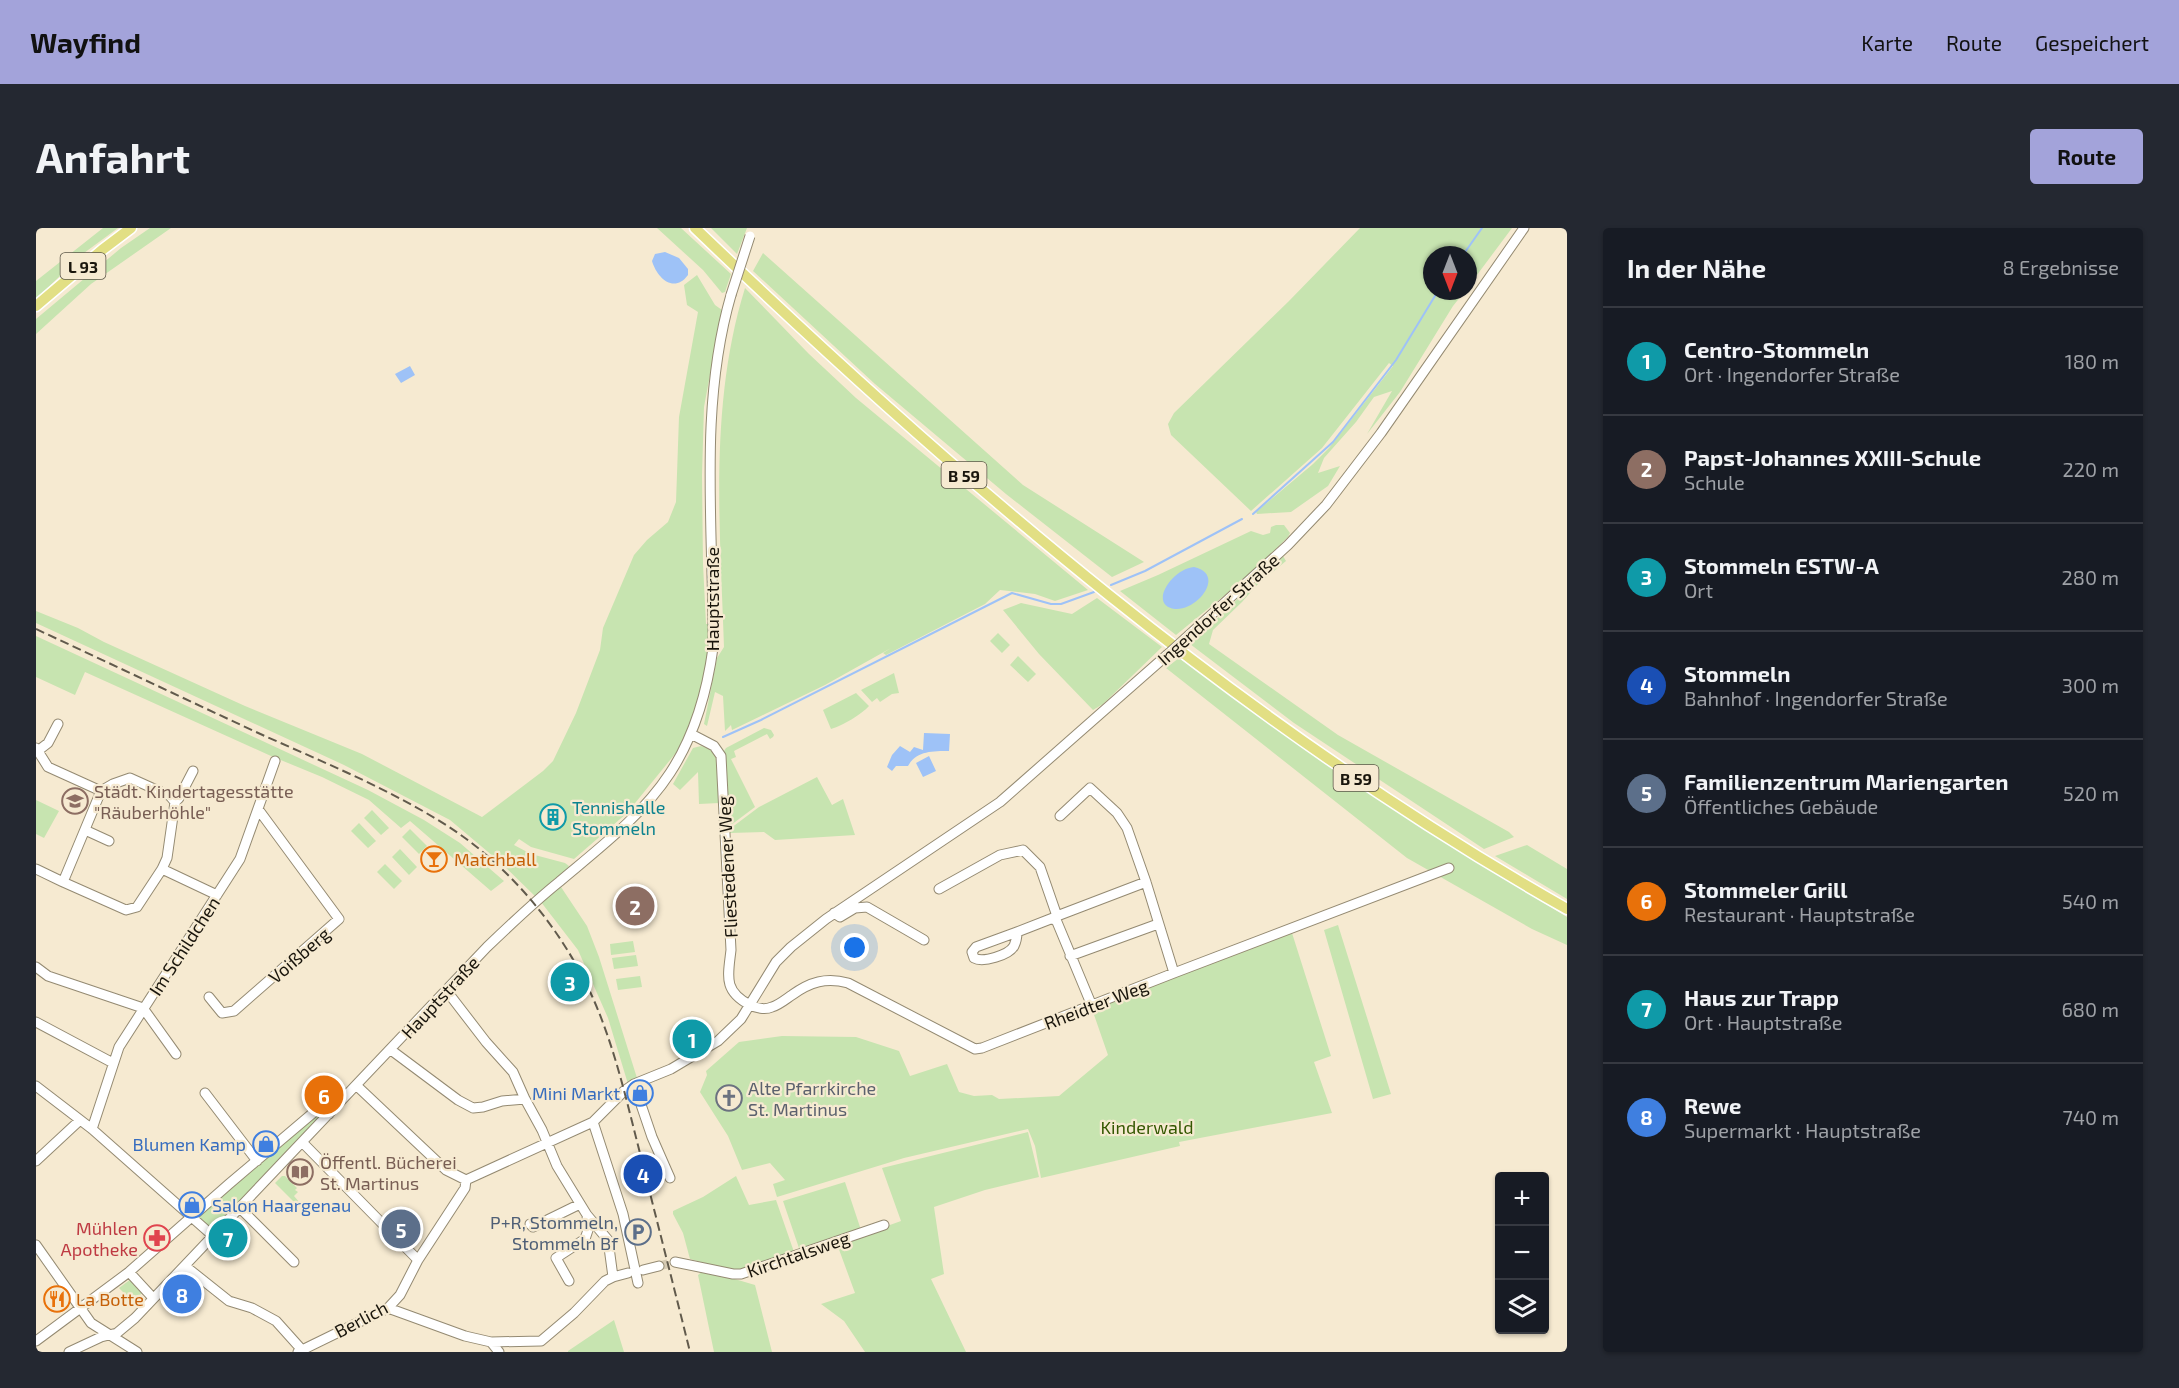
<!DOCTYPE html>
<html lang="de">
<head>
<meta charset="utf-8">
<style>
	:root { --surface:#171b24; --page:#242831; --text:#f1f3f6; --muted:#9ea1a6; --line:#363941; --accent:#a3a3da }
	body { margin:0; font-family:"Exo 2",sans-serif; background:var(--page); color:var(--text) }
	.controls { position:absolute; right:18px; bottom:18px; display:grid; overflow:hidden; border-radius:6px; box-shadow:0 2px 4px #0004 }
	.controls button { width:54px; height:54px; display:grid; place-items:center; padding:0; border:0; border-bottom:2px solid var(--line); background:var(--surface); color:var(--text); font:30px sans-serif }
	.compass { position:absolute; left:1387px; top:18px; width:54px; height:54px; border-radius:50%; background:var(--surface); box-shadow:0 2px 4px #0004; rotate:180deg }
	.you { position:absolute; left:819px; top:720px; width:21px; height:21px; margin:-15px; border:4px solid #fff; border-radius:50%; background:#1a73e8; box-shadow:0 0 0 9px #1a73e833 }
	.badge { display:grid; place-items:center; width:39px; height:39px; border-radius:50%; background:var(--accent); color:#fff; font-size:20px; font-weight:700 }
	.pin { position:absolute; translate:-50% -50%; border:3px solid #fff; box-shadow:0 2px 6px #0006 }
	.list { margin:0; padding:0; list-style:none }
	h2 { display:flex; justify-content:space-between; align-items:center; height:78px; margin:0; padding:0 24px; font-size:26px }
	h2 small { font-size:20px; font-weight:400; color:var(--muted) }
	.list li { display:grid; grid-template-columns:39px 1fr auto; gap:18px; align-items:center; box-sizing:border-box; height:108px; padding:0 24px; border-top:2px solid var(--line) }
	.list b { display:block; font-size:22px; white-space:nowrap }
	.list p { margin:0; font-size:20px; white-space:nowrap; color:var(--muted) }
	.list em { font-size:20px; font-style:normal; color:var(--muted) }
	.icon { flex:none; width:33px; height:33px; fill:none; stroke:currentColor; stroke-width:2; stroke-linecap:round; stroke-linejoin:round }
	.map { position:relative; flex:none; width:1531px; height:1124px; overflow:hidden; border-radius:6px }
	header { display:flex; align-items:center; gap:36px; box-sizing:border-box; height:84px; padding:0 30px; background:var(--accent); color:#111 }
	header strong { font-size:28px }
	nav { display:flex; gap:33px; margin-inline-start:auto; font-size:21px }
	.intro { display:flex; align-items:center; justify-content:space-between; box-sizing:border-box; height:144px; padding:0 36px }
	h1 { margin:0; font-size:42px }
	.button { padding:15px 27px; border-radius:6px; background:var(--accent); color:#111; font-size:21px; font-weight:700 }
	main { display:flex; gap:36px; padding:0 36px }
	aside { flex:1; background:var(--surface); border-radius:6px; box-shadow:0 2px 4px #0004 }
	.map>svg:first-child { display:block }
</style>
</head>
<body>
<header>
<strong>Wayfind</strong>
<nav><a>Karte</a><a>Route</a><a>Gespeichert</a></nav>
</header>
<div class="intro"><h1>Anfahrt</h1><a class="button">Route</a></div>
<main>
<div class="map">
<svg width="1531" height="1124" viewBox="0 0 1531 1124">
	<rect width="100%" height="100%" fill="#f6ead1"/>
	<!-- green -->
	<path fill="#c7e4b0" d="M67,0h15l-34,25 -48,46v-18z
		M114,0h21l-80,56 -55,50v-15l85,-71z
		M621,0h24l50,46 -6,18 -3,1 -19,-23z
		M675,0h36l-10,26z
		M1324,0h152l-44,59v-32h-36v36h33l-12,15 -53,86 -33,42 25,-43 -18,6 -18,25 -32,36 -6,15 22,-7 -12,20 -37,26 -34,2 -1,-2 57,-48 16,-16 64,-82 -4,-3 -67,85 -71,63 -80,-76 -3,-11 6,-11 115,-112z
		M727,25l260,232 121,77 -32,15 -106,-83 -131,-110 -122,-113z
		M661,47l18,30 7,5 -18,97 -2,68 1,89 3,60h2v24l-4,30 -9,34 -16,37 -52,64 -53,46 -43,-12 -12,-8 -5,6 17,9 34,9 4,3 -18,28 10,-7 26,39 12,31 38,121 -9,6 -20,-66 -30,-68 -37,-48 -41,-40 -50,-42 -106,-55 -308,-142v-12l42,17 26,14 141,64 117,48 120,63 61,-46 10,-10 23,-48 24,-63 3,-22 31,-73 13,-15 21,-18 8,-20 3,-85 19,-105 -11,-7 -3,-20z
		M709,60l64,66 47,44 232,192 -33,11 -20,-7 -35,-4 -15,14 -99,51 -3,-2 8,-5 -66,37 -93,45 -1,-5 -6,6 -2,-35 -8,-4 -8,34 -3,-2 13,-66 7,-11c-4,-120 -15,-243 21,-359z
		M1240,297h8l6,8 -2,4 -40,39 -72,59 -56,-44 38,-16 93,-44 12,4 7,-2 1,-6z
		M1247,328l3,5 -29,24 -15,17 -29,28 -4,14 129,91 171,97 5,5 -30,12 -190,-126 -104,-79z
		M1061,370l65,49 -59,57 -10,6 -54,-56 -36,-44 18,-7 51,11z
		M962,405l12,12 -8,8 -12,-12z
		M0,408l332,154 56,30 36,23 44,38 -13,10 -81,-70 -9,7 -32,-28 -47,-23 -51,-21 -186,-84 -10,23 -39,-18z
		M982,428l18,18 -8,8 -18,-17z
		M1143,430l142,100 146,98 100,61v28l-35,-16 -125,-71 -241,-190z
		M858,445l5,20 -7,1 -12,8 -3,-4 -5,4 -11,-12z
		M820,465l13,13c-7,8 -27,20 -38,23l-8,-19z
		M728,500l7,2 3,5 -1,2 -3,2 -3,-5 -33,17 2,6 -5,2 24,48 -28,21 -3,-77 2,-3z
		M665,518l11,4 5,11 2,42 -20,1 -1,-32 -18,18 -7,-6 20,-36z
		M781,549l15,28 11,-6 12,36 -80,5 -11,-8 -34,1 1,-5 28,-21z
		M0,572l23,11 -15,27 -8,-4z
		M336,582l17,18 -8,7 -17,-17z
		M323,595l17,18 -8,7 -17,-17z
		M374,601l17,17 -8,8 -17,-17z
		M1491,617l40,24v30l-72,-43z
		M364,621l17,18 -8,8 -17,-18z
		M349,636l17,17 -8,8 -17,-17z
		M1302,697l53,169 -18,5 -49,-169z
		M1256,705l39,123 -17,6 18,51 -153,29 1,4 -139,32 -6,-32 -7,-17 -124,29 -127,39 -4,-13 12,-4 -15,-17 -28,7 -14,-34 -28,-44 7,-17 -1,-4 33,-29 43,-6 74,1 43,14 11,25 37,-12 12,28 15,4 18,-1 7,4 60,-3 49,-41 -16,-46z
		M597,713l2,11 -24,3 -1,-11z
		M600,727l2,11 -24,3 -2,-11z
		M604,748l2,11 -24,3 -2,-11z
		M280,886l5,3 -109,112 -13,-12z
		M992,904l11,45 -54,13 -51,17 10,67 -13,5 35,73h-101l-21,-31 -23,-17 34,-11 -18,-49 64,-23 -19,-53z
		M246,948h3l12,12 -2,2 3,2 -4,4 6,7 -2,3 -23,-23z
		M700,948l13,29 27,-5 18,52 -60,19 -44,-12 -7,-26 -10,-19v-3l30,-14z
		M809,954l16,48 -61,21 -17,-50z
		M668,1042l51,15 17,67h-58l-16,-77z
		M95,1051l12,13 -10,10 -14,-14z
		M578,1092l10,32h-56v-1z"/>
	<!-- water -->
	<path fill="#9ec2f7" d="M629,24l14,6 9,11v6c-14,19 -31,3 -36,-14l3,-7z
		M374,138l5,9 -14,8 -6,-9z
		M1158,339c32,7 4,44 -19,42 -27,-3 -4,-40 19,-42z
		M888,505l26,1 -1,17c-17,0 -33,0 -41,15h-12l-4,5 -5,-4 5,-12 8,-9 10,6 4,-5 9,3z
		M893,528l7,15 -13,6 -7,-14z"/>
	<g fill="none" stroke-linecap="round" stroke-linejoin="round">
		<!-- stream -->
		<path stroke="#9ec2f7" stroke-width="2" d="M1427,27l19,-27
			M1217,286l80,-72 63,-82 42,-69
			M1075,357l34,-14 97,-52
			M687,509l38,-17 251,-127 39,11h10l33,-12"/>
		<!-- minor-tunnel -->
		<path stroke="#d5cab3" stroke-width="9" stroke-dasharray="9 4.5" stroke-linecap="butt" d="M623,1038l16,-4"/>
		<!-- minor casing -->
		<g stroke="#948a72" stroke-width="11">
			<path id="minor" d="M1153,407l99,-90 38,-40 55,-72 143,-205
				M655,506l23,12 7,10 10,194c-3,26 -8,41 19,55 6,3 15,5 22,2 7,-2 14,-8 20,-12 18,-13 34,-18 56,-12l127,66 7,-1 192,-75 275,-105
				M0,520l12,19 53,24
				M3,522l9,-7 10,-19
				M1024,588l30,-28 27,25 10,15 19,54 28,91
				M49,602l24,11
				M0,641l27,13 38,-91 12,-7 17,-6 40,18 5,6
				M126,641l55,26
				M27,654l63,28 11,-3 25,-38 5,-11 8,-56 4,-4 14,-27
				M903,661l61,-34 23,-5 17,17 17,49 -4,2
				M798,685l6,4 15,-9 12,-1 57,33
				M1021,688l89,-34
				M981,704l-41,15 -4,5 2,6c9,5 35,-3 40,-12 2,-4 3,-10 3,-14l36,-14 4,4 35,84
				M1034,728l88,-32
				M0,739l12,9 95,32 33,46
				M410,762l40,52 27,30 12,27 17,31 15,36 30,49 21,25 5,37
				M173,769l13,16 12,-2 105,-92 -81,-110
				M0,794l77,41
				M355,822l67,50 15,8 10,-1 19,-6 23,-2
				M598,856l18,53 18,41
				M0,858l56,43 121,107
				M321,858l89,84 20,10
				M169,865l52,68
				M557,894l30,92 15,69
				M56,901l27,-82 121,-188 35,-98
				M266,914l116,118
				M0,933l43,-40
				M430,952l127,-58 31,-31 10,-7 37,-15 47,-28 23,-22 35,-57 15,-15 35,-28 174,-117 167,-147
				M204,980l54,54
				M494,996l3,3 47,-23
				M0,1017l55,78 46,29
				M639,1034l58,12h8l143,-49
				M149,1038l44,35 23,7 24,13 26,29
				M607,1042l16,-4
				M93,1044l24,26
				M533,1053l-13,-23 29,-19 3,-9 -1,-15
				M352,1080l77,28 26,6 50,-1 33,-28 31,-32 8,-4 15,-4
				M0,1113l93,-69 100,-88 91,-77 9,7
				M455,1114l8,10
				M33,1124l32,-15 16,-4 18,-15 352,-371c24,-23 47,-45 72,-65 39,-33 83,-66 111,-109 25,-38 37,-81 43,-125 1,-118 -15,-239 18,-353
				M262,1124l90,-44 12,-13 18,-35 47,-72 1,-8"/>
		</g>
		<!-- major casing -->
		<g stroke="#fff" stroke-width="13">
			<path id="major" d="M659,0c267,256 549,498 872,681
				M0,78l66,-56 29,-22"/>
		</g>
		<!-- minor -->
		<use href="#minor" stroke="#fff" stroke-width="9"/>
		<!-- major -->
		<use href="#major" stroke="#e2df84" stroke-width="10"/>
		<!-- rail -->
		<path stroke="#615a4c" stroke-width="2" stroke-dasharray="9 4.5" stroke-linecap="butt" d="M0,401c73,34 147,69 220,103 64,29 130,55 190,93 63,40 115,103 146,171 23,51 35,107 49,161 16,65 33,130 49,195"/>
		<!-- minor-bridge casing -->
		<g stroke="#948a72" stroke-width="11" stroke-linecap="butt">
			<path id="minor-bridge" d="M695,67l19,-59
				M1131,427l22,-20"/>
		</g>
		<!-- minor-bridge -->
		<use href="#minor-bridge" stroke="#fff" stroke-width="9"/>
	</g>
	<!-- icons -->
	<defs>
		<g id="school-ring" transform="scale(1.35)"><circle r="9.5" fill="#f6ead1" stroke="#8d6e63" stroke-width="1.5"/><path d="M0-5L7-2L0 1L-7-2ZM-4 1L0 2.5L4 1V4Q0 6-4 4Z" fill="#8d6e63"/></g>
		<g id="building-ring" transform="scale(1.35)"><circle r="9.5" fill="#f6ead1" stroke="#0f9aa8" stroke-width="1.5"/><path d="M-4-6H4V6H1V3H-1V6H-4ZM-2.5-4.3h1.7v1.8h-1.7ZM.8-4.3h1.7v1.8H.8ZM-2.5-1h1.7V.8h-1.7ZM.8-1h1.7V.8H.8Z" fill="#0f9aa8"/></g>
		<g id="bar-ring" transform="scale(1.35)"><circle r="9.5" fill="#f6ead1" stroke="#e8710a" stroke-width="1.5"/><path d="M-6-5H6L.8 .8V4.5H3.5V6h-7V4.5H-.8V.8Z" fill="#e8710a"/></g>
		<g id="shop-ring" transform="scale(1.35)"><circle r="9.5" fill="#f6ead1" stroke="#3f7fe0" stroke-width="1.5"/><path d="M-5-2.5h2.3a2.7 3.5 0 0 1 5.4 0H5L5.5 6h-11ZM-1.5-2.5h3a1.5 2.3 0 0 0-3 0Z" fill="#3f7fe0"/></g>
		<g id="church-ring" transform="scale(1.35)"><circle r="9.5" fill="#f6ead1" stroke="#6b7280" stroke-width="1.5"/><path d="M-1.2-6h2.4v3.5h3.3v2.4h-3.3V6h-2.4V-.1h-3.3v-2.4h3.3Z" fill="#6b7280"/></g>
		<g id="library-ring" transform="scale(1.35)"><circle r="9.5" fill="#f6ead1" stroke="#8d6e63" stroke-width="1.5"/><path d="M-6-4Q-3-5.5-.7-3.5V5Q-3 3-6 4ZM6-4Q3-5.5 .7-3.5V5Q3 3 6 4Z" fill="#8d6e63"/></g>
		<g id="parking-ring" transform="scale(1.35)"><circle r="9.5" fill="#f6ead1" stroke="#5c6f8a" stroke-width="1.5"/><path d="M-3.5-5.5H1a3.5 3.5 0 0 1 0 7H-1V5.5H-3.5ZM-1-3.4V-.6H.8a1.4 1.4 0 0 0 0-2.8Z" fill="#5c6f8a"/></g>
		<g id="pharmacy-ring" transform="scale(1.35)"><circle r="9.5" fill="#f6ead1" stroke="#e0444e" stroke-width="1.5"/><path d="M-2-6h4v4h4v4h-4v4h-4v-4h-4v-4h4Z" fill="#e0444e"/></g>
		<g id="restaurant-ring" transform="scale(1.35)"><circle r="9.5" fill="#f6ead1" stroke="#e8710a" stroke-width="1.5"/><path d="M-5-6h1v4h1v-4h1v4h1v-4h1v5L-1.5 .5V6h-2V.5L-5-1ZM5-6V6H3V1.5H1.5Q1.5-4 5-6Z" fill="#e8710a"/></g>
	</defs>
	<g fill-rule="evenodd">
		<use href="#school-ring" x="39" y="573"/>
		<use href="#building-ring" x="517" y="589"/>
		<use href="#bar-ring" x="398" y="631"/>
		<use href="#shop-ring" x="604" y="865"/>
		<use href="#church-ring" x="693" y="870"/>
		<use href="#shop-ring" x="230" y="916"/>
		<use href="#library-ring" x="264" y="944"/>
		<use href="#shop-ring" x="156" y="977"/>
		<use href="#parking-ring" x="602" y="1004"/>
		<use href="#pharmacy-ring" x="121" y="1010"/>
		<use href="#restaurant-ring" x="21" y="1071"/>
	</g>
	<g text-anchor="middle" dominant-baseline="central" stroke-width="4.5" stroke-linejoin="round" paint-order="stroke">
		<!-- shield labels -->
		<g fill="#f6ead1" stroke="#5b5547" stroke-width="1.5">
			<rect x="24.5" y="25" width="45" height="26" rx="4.5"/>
			<rect x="905.5" y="234" width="45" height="26" rx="4.5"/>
			<rect x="1297.5" y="537" width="45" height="26" rx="4.5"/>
		</g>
		<g font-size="16" font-weight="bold" fill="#19150c">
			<text x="47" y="38">L 93</text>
			<text x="928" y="247">B 59</text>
			<text x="1320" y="550">B 59</text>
		</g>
		<!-- street labels -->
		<g font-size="18" fill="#19150c" stroke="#f6ead1">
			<text transform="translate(676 371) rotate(-90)">Hauptstraße</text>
			<text transform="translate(1182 381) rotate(-42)">Ingendorfer Straße</text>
			<text transform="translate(691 639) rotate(-93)">Fliestedener Weg</text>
			<text transform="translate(148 718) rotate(-57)">Im Schildchen</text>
			<text transform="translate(263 727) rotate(-41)">Voißberg</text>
			<text transform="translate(404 769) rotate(-47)">Hauptstraße</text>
			<text transform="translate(1060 776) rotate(-21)">Rheidter Weg</text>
			<text transform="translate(762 1026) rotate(-19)">Kirchtalsweg</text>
			<text transform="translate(325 1091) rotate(-28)">Berlich</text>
		</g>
		<!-- education labels -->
		<g font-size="18" fill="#785e54" stroke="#f6ead1" text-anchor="start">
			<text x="58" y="563">Städt. Kindertagesstätte<tspan x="58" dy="21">"Räuberhöhle"</tspan></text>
			<text x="284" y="934">Öffentl. Bücherei<tspan x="284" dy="21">St. Martinus</tspan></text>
		</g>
		<!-- culture labels -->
		<g font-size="18" fill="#0d838f" stroke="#f6ead1" text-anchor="start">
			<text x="536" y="579">Tennishalle<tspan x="536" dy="21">Stommeln</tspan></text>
		</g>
		<!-- food labels -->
		<g font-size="18" fill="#c56008" stroke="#f6ead1" text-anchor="start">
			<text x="418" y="631">Matchball</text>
			<text x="40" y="1071">La Botte</text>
		</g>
		<!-- worship labels -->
		<g font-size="18" fill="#5b616d" stroke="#f6ead1" text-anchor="start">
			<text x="712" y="860">Alte Pfarrkirche<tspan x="712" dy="21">St. Martinus</tspan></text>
		</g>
		<!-- shop labels -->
		<g font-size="18" fill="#366cbe" stroke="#f6ead1" text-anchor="end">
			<text x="584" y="865">Mini Markt</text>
			<text x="210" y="916">Blumen Kamp</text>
			<text x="176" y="977" text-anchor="start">Salon Haargenau</text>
		</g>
		<!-- park labels -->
		<g font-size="18" fill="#335700" stroke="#f6ead1">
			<text x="1111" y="899">Kinderwald</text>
		</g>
		<!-- service labels -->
		<g font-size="18" fill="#4e5e75" stroke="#f6ead1" text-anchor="end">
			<text x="582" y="994">P+R, Stommeln,<tspan x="582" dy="21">Stommeln Bf</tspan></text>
		</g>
		<!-- health labels -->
		<g font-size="18" fill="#be3a42" stroke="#f6ead1" text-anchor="end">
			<text x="102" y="1000">Mühlen<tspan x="102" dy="21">Apotheke</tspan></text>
		</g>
	</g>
</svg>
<div class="controls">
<button>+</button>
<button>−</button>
<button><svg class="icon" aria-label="layers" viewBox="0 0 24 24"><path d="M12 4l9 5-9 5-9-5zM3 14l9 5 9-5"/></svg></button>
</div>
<svg class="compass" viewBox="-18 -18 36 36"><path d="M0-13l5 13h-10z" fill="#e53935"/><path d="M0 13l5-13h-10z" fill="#9ea1a6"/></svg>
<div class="you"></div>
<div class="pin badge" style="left:656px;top:811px;background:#0f9aa8">1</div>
<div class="pin badge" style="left:599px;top:678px;background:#8d6e63">2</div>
<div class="pin badge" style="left:534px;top:754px;background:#0f9aa8">3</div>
<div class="pin badge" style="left:607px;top:946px;background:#1a4fb4">4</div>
<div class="pin badge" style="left:365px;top:1001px;background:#5c6f8a">5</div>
<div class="pin badge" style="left:288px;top:867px;background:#e8710a">6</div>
<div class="pin badge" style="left:192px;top:1010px;background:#0f9aa8">7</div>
<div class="pin badge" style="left:146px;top:1066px;background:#3f7fe0">8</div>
</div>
<aside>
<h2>In der Nähe<small>8 Ergebnisse</small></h2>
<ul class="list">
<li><span class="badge" style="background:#0f9aa8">1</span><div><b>Centro-Stommeln</b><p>Ort · Ingendorfer Straße</p></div><em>180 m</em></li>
<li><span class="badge" style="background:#8d6e63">2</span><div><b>Papst-Johannes XXIII-Schule</b><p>Schule</p></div><em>220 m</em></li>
<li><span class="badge" style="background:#0f9aa8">3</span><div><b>Stommeln ESTW-A</b><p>Ort</p></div><em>280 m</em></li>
<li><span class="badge" style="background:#1a4fb4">4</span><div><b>Stommeln</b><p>Bahnhof · Ingendorfer Straße</p></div><em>300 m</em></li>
<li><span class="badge" style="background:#5c6f8a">5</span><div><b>Familienzentrum Mariengarten</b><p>Öffentliches Gebäude</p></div><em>520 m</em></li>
<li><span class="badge" style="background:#e8710a">6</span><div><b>Stommeler Grill</b><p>Restaurant · Hauptstraße</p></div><em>540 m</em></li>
<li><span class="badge" style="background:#0f9aa8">7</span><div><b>Haus zur Trapp</b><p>Ort · Hauptstraße</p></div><em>680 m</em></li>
<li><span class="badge" style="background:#3f7fe0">8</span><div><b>Rewe</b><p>Supermarkt · Hauptstraße</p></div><em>740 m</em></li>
</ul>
</aside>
</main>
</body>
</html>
